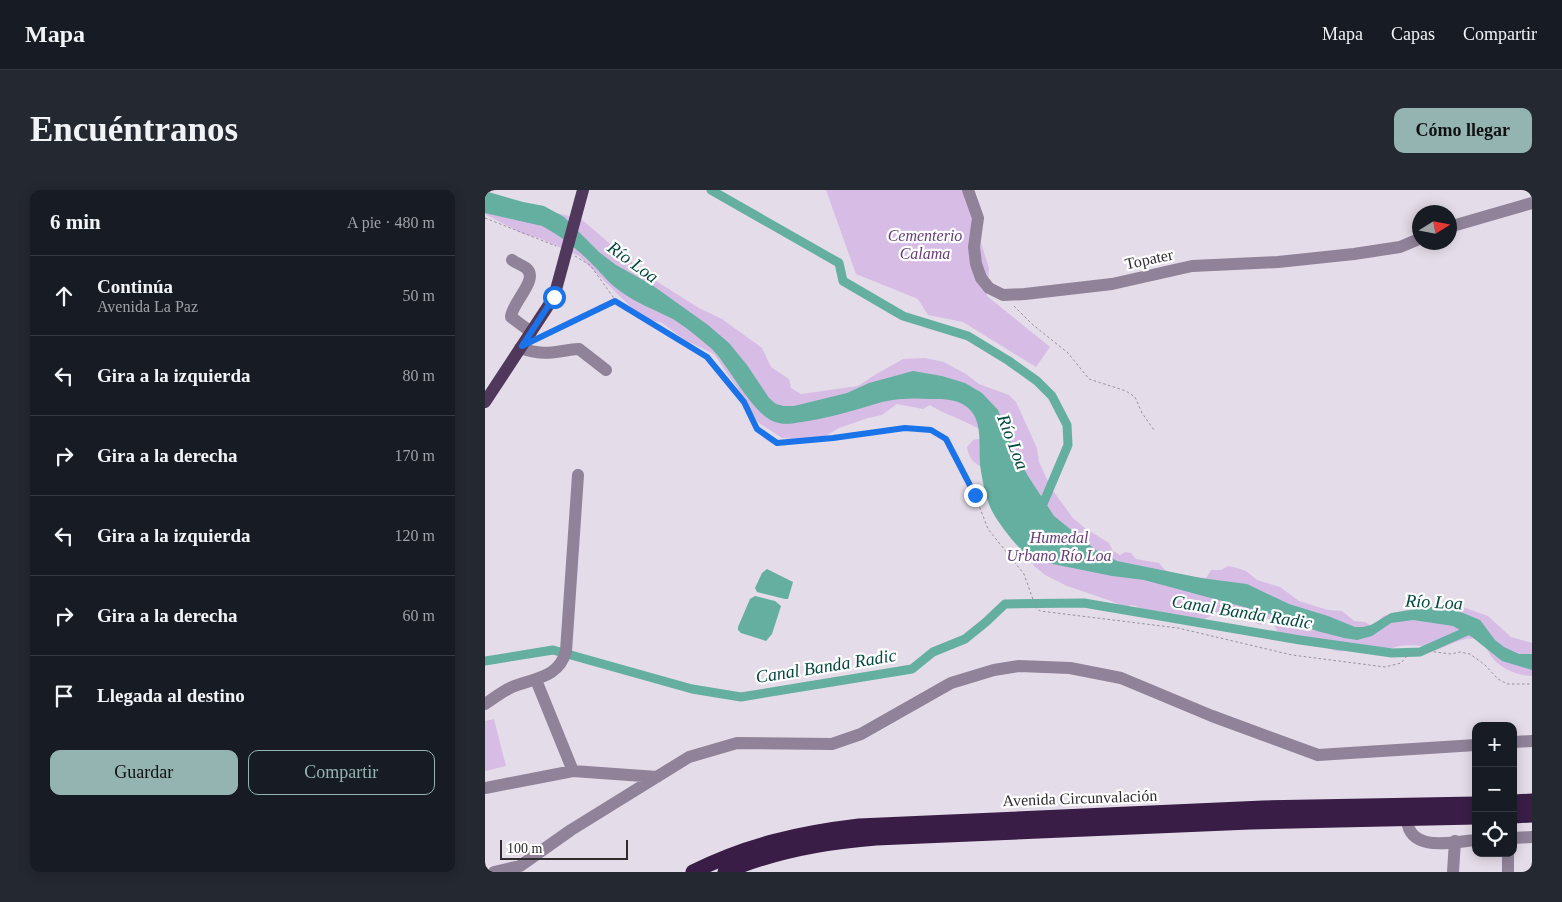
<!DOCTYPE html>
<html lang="es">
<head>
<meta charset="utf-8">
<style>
	:root { --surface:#171b24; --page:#242831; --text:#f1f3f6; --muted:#9ea1a6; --line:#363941; --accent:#94b4b1 }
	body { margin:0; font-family:Georgia,serif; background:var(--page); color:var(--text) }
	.controls { position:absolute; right:15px; bottom:15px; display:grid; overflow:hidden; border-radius:10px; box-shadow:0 2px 12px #0003 }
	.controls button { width:45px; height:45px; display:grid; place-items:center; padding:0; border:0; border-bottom:1px solid var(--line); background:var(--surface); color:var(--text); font:25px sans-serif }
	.compass { position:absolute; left:927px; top:15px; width:45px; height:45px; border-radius:50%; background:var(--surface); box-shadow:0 2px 12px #0003; rotate:79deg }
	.scale { position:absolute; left:15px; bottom:12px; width:128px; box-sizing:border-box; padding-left:5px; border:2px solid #2f2c30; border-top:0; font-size:14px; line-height:18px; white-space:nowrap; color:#2f2c30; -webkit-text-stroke:4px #fff; paint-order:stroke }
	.stop { position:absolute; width:15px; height:15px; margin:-11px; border:4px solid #1a73e8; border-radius:50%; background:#fff }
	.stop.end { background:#1a73e8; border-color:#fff; box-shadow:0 1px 5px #0008 }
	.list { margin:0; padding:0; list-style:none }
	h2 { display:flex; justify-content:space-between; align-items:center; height:65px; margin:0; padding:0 20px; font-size:21px }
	h2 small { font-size:16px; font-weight:400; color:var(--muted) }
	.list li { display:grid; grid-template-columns:32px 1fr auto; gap:15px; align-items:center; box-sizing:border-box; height:80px; padding:0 20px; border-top:1px solid var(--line) }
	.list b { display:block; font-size:19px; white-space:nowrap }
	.list p { margin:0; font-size:16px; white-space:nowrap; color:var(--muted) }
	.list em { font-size:16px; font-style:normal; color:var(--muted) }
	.actions { display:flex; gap:10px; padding:15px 20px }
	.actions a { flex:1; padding:11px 0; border:1px solid var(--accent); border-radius:10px; text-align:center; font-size:18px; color:var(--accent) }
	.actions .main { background:var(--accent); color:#111 }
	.icon { flex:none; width:28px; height:28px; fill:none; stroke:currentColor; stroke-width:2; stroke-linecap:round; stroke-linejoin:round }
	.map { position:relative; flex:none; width:1047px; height:682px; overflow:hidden; border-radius:10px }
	header { display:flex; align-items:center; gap:30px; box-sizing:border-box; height:70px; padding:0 25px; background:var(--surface); border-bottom:1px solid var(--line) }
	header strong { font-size:24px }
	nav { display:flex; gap:28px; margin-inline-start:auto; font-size:18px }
	.intro { display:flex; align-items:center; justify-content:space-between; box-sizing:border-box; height:120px; padding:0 30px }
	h1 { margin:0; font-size:35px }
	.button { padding:12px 22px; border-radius:10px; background:var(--accent); color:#111; font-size:18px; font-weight:700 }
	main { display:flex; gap:30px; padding:0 30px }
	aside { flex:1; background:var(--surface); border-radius:10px; box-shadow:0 2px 12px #0003 }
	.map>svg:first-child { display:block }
</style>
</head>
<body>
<header>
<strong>Mapa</strong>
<nav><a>Mapa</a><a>Capas</a><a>Compartir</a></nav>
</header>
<div class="intro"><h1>Encuéntranos</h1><a class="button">Cómo llegar</a></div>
<main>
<aside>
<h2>6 min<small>A pie · 480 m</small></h2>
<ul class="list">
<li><svg class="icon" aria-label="ahead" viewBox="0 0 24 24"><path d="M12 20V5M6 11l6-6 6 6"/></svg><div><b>Continúa</b><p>Avenida La Paz</p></div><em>50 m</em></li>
<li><svg class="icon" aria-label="left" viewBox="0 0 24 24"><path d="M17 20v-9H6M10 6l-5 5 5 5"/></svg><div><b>Gira a la izquierda</b></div><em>80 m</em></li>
<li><svg class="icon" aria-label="right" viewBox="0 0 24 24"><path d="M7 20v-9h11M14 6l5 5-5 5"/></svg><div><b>Gira a la derecha</b></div><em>170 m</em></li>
<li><svg class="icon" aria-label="left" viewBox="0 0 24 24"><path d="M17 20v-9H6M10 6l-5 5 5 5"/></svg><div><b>Gira a la izquierda</b></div><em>120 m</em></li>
<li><svg class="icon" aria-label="right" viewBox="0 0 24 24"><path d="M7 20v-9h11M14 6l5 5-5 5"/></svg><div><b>Gira a la derecha</b></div><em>60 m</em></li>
<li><svg class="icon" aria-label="arrive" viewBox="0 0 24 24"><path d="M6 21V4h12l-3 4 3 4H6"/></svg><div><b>Llegada al destino</b></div></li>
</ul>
<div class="actions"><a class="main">Guardar</a><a>Compartir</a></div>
</aside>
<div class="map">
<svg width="1047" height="682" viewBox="0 0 1047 682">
	<rect width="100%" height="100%" fill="#e4dce8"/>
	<!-- green -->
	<path fill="#d7bde6" d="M341,0h138l25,78 -2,28 63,51 -14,20 -73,-45 -35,-7 -10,-16 -62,-25z
		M0,5l96,24 67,57 51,32 23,11 40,29 9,19 18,12 2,9 10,6 57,-8 15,-10 30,-17 22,-1 19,4 22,12 13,10 30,11 7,7 21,46 2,14 12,26 22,30 12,10 24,15 4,8 7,4 5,-3 6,1 5,6 23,4 6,7 17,6 24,2 5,-8h10l7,-4 9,2 9,3 11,9 23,7 19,14 29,9 14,1 12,10 11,1 5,3 7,-2 6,-7 23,-6 6,2 28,-8 17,1 31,11 23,21 21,6v33c-14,0 -33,-8 -41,-20 -5,-7 -6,-15 -15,-17 -17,-3 -33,12 -49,13l-4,-6c-8,-1 -16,-1 -24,0 -13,3 -35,15 -45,1h-5c-9,10 -19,0 -30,-2 -5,-1 -11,0 -16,-1 -7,-2 -18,-10 -26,-13l-5,-11 -5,-2 -6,7 -10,-4 -5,-4 -25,-6 -21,10 -49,-6 -15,-9 -5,-1 -7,2 -13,-6 -44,-15 -22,-11 -11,-9 -6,-12 -32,-49 -7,-4 -3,-32c-12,-5 -17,-10 -19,-22l6,-7 15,-3c-5,-11 -44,-22 -58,-32l-7,4 -26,-5 -15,11 -14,3 -29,10 -15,9 -14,3 -28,-2 -23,-15 -9,-13 -6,-12 -30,-44 -29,-14 -23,-17 -21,-6 -62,-61 -40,-18 -16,-4 -38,-20z
		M9,529l12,47 -21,5v-50z"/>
	<!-- water -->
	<path fill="#64afa0" d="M0,1l38,11 21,4 20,11 35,35 17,13 36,20 56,40 21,18 18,22 22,33 7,6 8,2h10l53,-13 22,-10 44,-12 29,5 23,7 17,10 16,17 16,41 14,25 26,40 42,34 21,11 84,17 46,6 42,20 39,12 27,11h8l8,-2 20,-12 39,-6 21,1 29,12 15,20 9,7 15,7h13v16l-30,-9 -30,-24 -19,-11 -40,-6 -22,3 -19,13 -15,4 -13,-2 -27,-7 -43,-16 -130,-35 -32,-4 -79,-16c-14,-10 -33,-34 -41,-49 -6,-12 -9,-27 -11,-40 -4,-22 5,-53 -17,-66 -9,-6 -22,-6 -33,-6 -16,-1 -33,-1 -49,3 -27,8 -52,16 -80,20 -7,1 -16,3 -23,1 -24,-3 -49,-56 -67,-74 -12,-10 -26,-22 -39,-30 -18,-9 -37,-16 -53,-28 -10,-7 -17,-16 -25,-24 -15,-16 -34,-31 -53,-41l-57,-13z
		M282,379l26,13 -5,17h-3l-28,-7 -2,-4 7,-15z
		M270,406l20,5 6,5 -9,28 -6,7 -25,-8 -3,-3v-3l12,-28z"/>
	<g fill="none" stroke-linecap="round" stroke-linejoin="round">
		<!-- canal -->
		<path stroke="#64afa0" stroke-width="9" d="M226,0l128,73 4,18 60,35 65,20 41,25 28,20 15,15 15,29 1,20 -28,66
			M0,471l68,-11 139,39 49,8 171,-28 21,-17 32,-13 21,-17 19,-18 79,-1 216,37 92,13 28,-1 54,-24"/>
		<!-- path -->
		<path stroke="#97919a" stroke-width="1" stroke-dasharray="2.5 2.5" stroke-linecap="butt" d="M0,28l71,28
			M90,66l15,9 26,36 91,56 37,45 13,27 20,14 57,-6 71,-9 26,2 15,9 29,56 13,34 36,45 12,34 4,3 138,17 114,27 93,12 16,-4 6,-7 9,-3 12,-2 23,3 9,-2 10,2 14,10 14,15 9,5h25
			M529,116l18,18 36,29 21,26 37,12 9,6 7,16 12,17
			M56,147l75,-36"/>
		<!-- minor -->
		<path stroke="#908298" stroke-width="12" d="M483,0l10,28 -4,29 2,17 5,14 8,10 14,7 22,-1 87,-10 80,-18 86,-4 76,-8 46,-7 19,-8
			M964,37l83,-24
			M27,70c4,3 10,5 14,8 14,11 -14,34 -15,49l20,15
			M35,158c27,9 33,3 59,1l27,21
			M51,490l37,91
			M0,514c9,-6 18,-13 27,-17 22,-9 47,-9 54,-36l12,-176
			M1028,552l19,-1
			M0,598l88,-17 84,6
			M922,630c3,33 46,22 69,20
			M1028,648l19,-1
			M9,682l26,-6 51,-36 118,-73 48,-14 95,1 29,-10 90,-51 43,-13 25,-4 51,2 51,10 91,38 106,39 158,-10
			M968,682l2,-31
			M1023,682v-19"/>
		<!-- major -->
		<path stroke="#4f385c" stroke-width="12" d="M0,212l69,-105 29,-107"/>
		<!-- highway -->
		<path stroke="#391d47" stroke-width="15" d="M1028,612l19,-1
			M1028,626l19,-1
			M208,682c53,-27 107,-39 166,-46l404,-18 213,-4
			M240,682c48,-21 99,-30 151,-34l374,-16 226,-5"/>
	</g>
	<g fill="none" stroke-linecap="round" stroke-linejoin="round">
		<!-- route -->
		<path stroke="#1a73e8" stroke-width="6" d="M69,107l-32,49 93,-45 92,56 37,45 13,27 20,14 56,-5 72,-10 26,2 15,9 29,56"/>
	</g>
	<g text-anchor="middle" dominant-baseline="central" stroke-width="4.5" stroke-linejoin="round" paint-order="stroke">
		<!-- park labels -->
		<g font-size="16" font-style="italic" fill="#653c7a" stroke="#fff">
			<text x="440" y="45">Cementerio<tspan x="440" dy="18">Calama</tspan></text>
			<text x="574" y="347">Humedal<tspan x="574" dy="18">Urbano Río Loa</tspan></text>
		</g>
		<!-- street labels -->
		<g font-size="16" fill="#2f2c30" stroke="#fff">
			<text transform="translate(664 69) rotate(-12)">Topater</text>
			<text transform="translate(595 608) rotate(-2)">Avenida Circunvalación</text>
		</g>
		<!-- water labels -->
		<g font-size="18" font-style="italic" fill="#02493f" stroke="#fff">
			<text transform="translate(148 72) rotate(36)">Río Loa</text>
			<text transform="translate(528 252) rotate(69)">Río Loa</text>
			<text transform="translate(949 412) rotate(3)">Río Loa</text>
			<text transform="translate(757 422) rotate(9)">Canal Banda Radic</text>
			<text transform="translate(341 476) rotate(-9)">Canal Banda Radic</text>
		</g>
	</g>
</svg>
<div class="controls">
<button>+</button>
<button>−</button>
<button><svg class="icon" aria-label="locate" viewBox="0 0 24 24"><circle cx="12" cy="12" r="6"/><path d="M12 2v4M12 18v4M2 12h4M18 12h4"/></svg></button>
</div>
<svg class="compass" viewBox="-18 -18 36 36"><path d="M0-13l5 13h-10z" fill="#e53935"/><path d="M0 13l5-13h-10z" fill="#9ea1a6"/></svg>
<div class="scale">100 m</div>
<div class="stop" style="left:69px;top:107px"></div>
<div class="stop end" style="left:490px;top:305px"></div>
</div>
</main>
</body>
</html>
